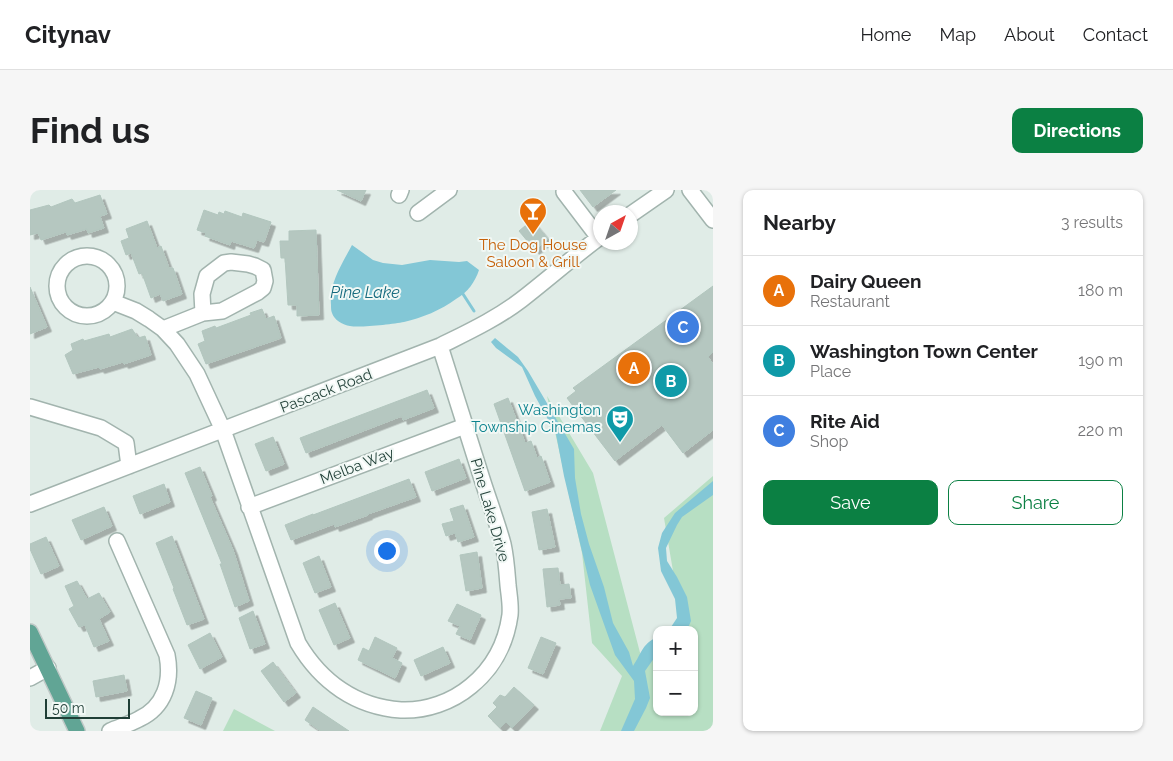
<!DOCTYPE html>
<html lang="en">
<head>
<meta charset="utf-8">
<style>
	:root { --surface:#fff; --page:#f6f6f6; --text:#202124; --muted:#757577; --line:#e0e0e0; --accent:#0b8043 }
	body { margin:0; font-family:Raleway,sans-serif; background:var(--page); color:var(--text) }
	.controls { position:absolute; right:15px; bottom:15px; display:grid; overflow:hidden; border-radius:10px; box-shadow:0 1px 4px #0004 }
	.controls button { width:45px; height:45px; display:grid; place-items:center; padding:0; border:0; border-bottom:1px solid var(--line); background:var(--surface); color:var(--text); font:25px sans-serif }
	.compass { position:absolute; left:563px; top:15px; width:45px; height:45px; border-radius:50%; background:var(--surface); box-shadow:0 1px 4px #0004; rotate:40deg }
	.scale { position:absolute; left:15px; bottom:12px; width:85px; box-sizing:border-box; padding-left:5px; border:2px solid #1f3e36; border-top:0; font-size:14px; line-height:18px; white-space:nowrap; color:#1f3e36; -webkit-text-stroke:4px #f1f8f5; paint-order:stroke }
	.you { position:absolute; left:356px; top:360px; width:18px; height:18px; margin:-12px; border:4px solid #fff; border-radius:50%; background:#1a73e8; box-shadow:0 0 0 8px #1a73e833 }
	.badge { display:grid; place-items:center; width:32px; height:32px; border-radius:50%; background:var(--accent); color:#fff; font-size:16px; font-weight:700 }
	.pin { position:absolute; translate:-50% -50%; border:2px solid #fff; box-shadow:0 1px 5px #0006 }
	.list { margin:0; padding:0; list-style:none }
	h2 { display:flex; justify-content:space-between; align-items:center; height:65px; margin:0; padding:0 20px; font-size:21px }
	h2 small { font-size:16px; font-weight:400; color:var(--muted) }
	.list li { display:grid; grid-template-columns:32px 1fr auto; gap:15px; align-items:center; box-sizing:border-box; height:70px; padding:0 20px; border-top:1px solid var(--line) }
	.list b { display:block; font-size:19px; white-space:nowrap }
	.list p { margin:0; font-size:16px; white-space:nowrap; color:var(--muted) }
	.list em { font-size:16px; font-style:normal; color:var(--muted) }
	.actions { display:flex; gap:10px; padding:15px 20px }
	.actions a { flex:1; padding:11px 0; border:1px solid var(--accent); border-radius:10px; text-align:center; font-size:18px; color:var(--accent) }
	.actions .main { background:var(--accent); color:#fff }
	.map { position:relative; flex:none; width:683px; height:541px; overflow:hidden; border-radius:10px }
	header { display:flex; align-items:center; gap:30px; box-sizing:border-box; height:70px; padding:0 25px; background:var(--surface); border-bottom:1px solid var(--line) }
	header strong { font-size:24px }
	nav { display:flex; gap:28px; margin-inline-start:auto; font-size:18px }
	.intro { display:flex; align-items:center; justify-content:space-between; box-sizing:border-box; height:120px; padding:0 30px }
	h1 { margin:0; font-size:35px }
	.button { padding:12px 22px; border-radius:10px; background:var(--accent); color:#fff; font-size:18px; font-weight:700 }
	main { display:flex; gap:30px; padding:0 30px }
	aside { flex:1; background:var(--surface); border-radius:10px; box-shadow:0 1px 4px #0004 }
	.map>svg:first-child { display:block }
</style>
</head>
<body>
<header>
<strong>Citynav</strong>
<nav><a>Home</a><a>Map</a><a>About</a><a>Contact</a></nav>
</header>
<div class="intro"><h1>Find us</h1><a class="button">Directions</a></div>
<main>
<div class="map">
<svg width="683" height="541" viewBox="0 0 683 541">
	<defs>
		<filter id="shadow"><feDropShadow dx="4.5" dy="4.5" stdDeviation="0" flood-color="#0004"/></filter>
	</defs>
	<rect width="100%" height="100%" fill="#e0ece7"/>
	<!-- green -->
	<path fill="#b7dfc3" d="M517,206l46,77 50,191 14,-14v62h37v-82h-18l6,-6 -18,-106 49,-42v255h-113l22,-55 -30,-33 -10,-90z
		M204,519l41,22h-52z"/>
	<!-- water -->
	<path fill="#83c7d6" d="M322,55l21,15 10,3 19,2 28,-5 29,2 8,-1 12,9c-4,12 -11,22 -23,29 -15,11 -34,19 -52,23 -11,2 -44,6 -54,4 -7,-1 -16,-6 -18,-13 -1,-2 -1,-5 -1,-8 -2,-22 11,-41 21,-60z
		M465,148l23,19 10,14 46,78 1,29 6,36 8,30 15,43 9,36 16,29 4,14c9,-13 8,-21 24,-29v17l-12,17 5,27 -4,10 -12,23h-13l14,-32 -1,-18 -19,-26 -25,-70 -26,-109 -8,-42 -21,-38 -13,-29 -26,-19 -5,-6z
		M683,291v14l-31,22 -5,8 -11,23 1,13 10,16 10,20 4,24 -4,9h-18l8,-12 -2,-19 -14,-28 -3,-23 4,-15 13,-20z"/>
	<g fill="none" stroke-linecap="round" stroke-linejoin="round">
		<!-- stream -->
		<path stroke="#83c7d6" stroke-width="3" d="M433,104l11,17"/>
	</g>
	<!-- building -->
	<path fill="#b5c7c0" stroke="#b2c6be" filter="url(#shadow)" d="M307,0h29l-5,11z
		M550,0h36l-23,17z
		M70,5l7,19 -7,2 4,12 -16,5 -1,-4 -20,6 -1,-3 -25,8 -3,-7 -8,2v-25l19,-5 2,2 21,-8 3,4z
		M174,20l14,5 1,-3 5,2 1,-3 17,6 1,-4 28,9 -7,20 -7,-2 -3,8 -23,-7 -1,4 -25,-9 1,-3 -9,-3z
		M502,30l16,19 -13,11 -16,-19z
		M117,31l10,27 4,-2 8,22h4l9,26 -19,7 -3,-7 -9,4 -9,-25 -3,1 -8,-21 -5,2 -5,-14 8,-3 -3,-9z
		M286,40l3,85 -22,1v-11h-9l-3,-47h-4l-1,-17h9v-10z
		M683,96v66l-5,5 5,7v66l-30,23 -21,-28 -47,36 -48,-63 9,-7 -3,-3z
		M0,97l17,40 -17,7z
		M232,119l4,10 8,-3 7,22 -75,26 -8,-20 7,-3 -3,-10 13,-5 1,2 35,-13 -1,-2z
		M102,139l6,9 7,-2 6,19 -27,9 -1,-2 -23,7 -1,-2 -26,7 -8,-19 8,-5 -2,-6 12,-5 1,2 25,-7 1,3z
		M397,200l7,18 -31,12 -1,-4 -96,37 -6,-15z
		M478,208l17,45 6,-2 6,17 4,-2 9,26 -25,9 -31,-87z
		M243,247l11,27 -18,7 -11,-27z
		M429,269l7,19 -34,13 -7,-19z
		M170,277l12,29 -2,1 23,53 16,51 -14,6 -15,-43h2l-37,-91z
		M379,289l7,18 -48,17v1l-33,12 -1,-3 -43,16 -6,-15 28,-11v1z
		M134,294l6,18 -30,12 -7,-18z
		M433,315l11,32 -16,5 -3,-9 -9,3 -4,-12 12,-3 -4,-12z
		M74,317l8,19 -31,14 -9,-20z
		M517,319l8,38 -16,3 -7,-38z
		M142,346l32,83 -17,6 -14,-36 1,-1 -18,-45z
		M16,347l13,29 -18,8 -11,-25v-5z
		M447,362l5,36 -16,3 -6,-36z
		M289,366l12,31 -16,6 -12,-30z
		M528,378l2,17 9,-1 2,14 -12,1 1,6 -13,2 -4,-38z
		M47,391l10,18 12,-6 11,19 -11,7 10,22 -15,6 -9,-22 -6,2 -10,-18 5,-3 -9,-20z
		M305,413l15,35 -16,7 -15,-35z
		M427,414l24,11 -11,25 -14,-6 4,-8 -12,-5z
		M223,421l12,33 -15,5 -11,-31z
		M180,443l12,24 -22,12 -12,-24z
		M345,447l22,11 -5,10 10,5 -7,15 -37,-18 5,-12 6,3z
		M511,447l15,6 -13,31 -15,-6z
		M413,457l7,16 -29,13 -7,-16z
		M243,472l23,31 -12,9 -23,-31z
		M94,485l3,16 -31,6 -3,-16z
		M484,497l20,18 -22,23 -6,-6 -6,6 -12,-12 9,-9 -4,-4 7,-8 5,2z
		M166,501l16,7 -11,27 -17,-7z
		M283,517l36,24h-28l-16,-11z"/>
	<g fill="none" stroke-linecap="round" stroke-linejoin="round">
		<!-- minor casing -->
		<g stroke="#a2b4ae" stroke-width="18">
			<path id="minor" d="M660,0l23,30
				M534,2l35,46
				M369,5l2,-5
				M388,23l31,-23
				M600,25l36,-25
				M27 96a30 30 0 1 1 60 0a30 30 0 1 1-60 0Z
				M83,112l23,9 13,8 14,10 14,15 20,30 26,56 75,213c23,39 58,64 103,67 25,1 51,-8 70,-24 22,-18 35,-42 39,-71 1,-10 -1,-20 -2,-30 -1,-13 -2,-28 -5,-41 -6,-22 -14,-43 -21,-65 -14,-44 -28,-88 -42,-133
				M133,139l40,-16 19,-2 36,-19 5,-4 2,-7 -2,-11 -8,-4 -7,-2 -17,-2 -7,1 -17,13 -5,18 1,19
				M0,217l71,21 25,15 3,23
				M0,314l410,-158c28,-14 56,-27 81,-46 27,-21 52,-43 79,-63
				M219,317l216,-81
				M0,488l18,-10
				M80,541c9,-4 20,-7 29,-12 26,-12 33,-38 28,-64l-50,-114"/>
		</g>
		<!-- major casing -->
		<g stroke="#c0c9c7" stroke-width="18">
			<path id="major" d="M0,442l47,99"/>
		</g>
		<!-- minor -->
		<use href="#minor" stroke="#fff" stroke-width="15"/>
		<!-- major -->
		<use href="#major" stroke="#61a595" stroke-width="15"/>
	</g>
	<!-- icons -->
	<defs>
		<g id="bar-pin" transform="scale(1.4375)"><path d="M0 17L-7.5 6A9.5 9.5 0 1 1 7.5 6Z" fill="#e8710a" stroke="#f1f8f5"/><path d="M-6-5H6L.8 .8V4.5H3.5V6h-7V4.5H-.8V.8Z" fill="#fff"/></g>
		<g id="theatre-pin" transform="scale(1.4375)"><path d="M0 17L-7.5 6A9.5 9.5 0 1 1 7.5 6Z" fill="#0f9aa8" stroke="#f1f8f5"/><path d="M-5-5.5Q0-4 5-5.5V0Q5 5 0 6Q-5 5-5 0ZM-3.3-2.5H-1v1.5H-3.3ZM1-2.5H3.3v1.5H1ZM-2.8 1Q0 5.5 2.8 1Z" fill="#fff"/></g>
	</defs>
	<g fill-rule="evenodd">
		<use href="#bar-pin" x="503" y="21"/>
		<use href="#theatre-pin" x="590" y="229"/>
	</g>
	<g text-anchor="middle" dominant-baseline="central" stroke-width="4" stroke-linejoin="round" paint-order="stroke">
		<!-- food labels -->
		<g font-size="15" fill="#c56008" stroke="#f1f8f5">
			<text x="503" y="55">The Dog House<tspan x="503" dy="17">Saloon &amp; Grill</tspan></text>
		</g>
		<!-- street labels -->
		<g font-size="15" fill="#1f3e36" stroke="#f1f8f5">
			<text transform="translate(296 201) rotate(-21)">Pascack Road</text>
			<text transform="translate(327 276) rotate(-21)">Melba Way</text>
			<text transform="translate(460 320) rotate(74)">Pine Lake Drive</text>
		</g>
		<!-- culture labels -->
		<g font-size="15" fill="#0d838f" stroke="#f1f8f5" text-anchor="end">
			<text x="571" y="220">Washington<tspan x="571" dy="17">Township Cinemas</tspan></text>
		</g>
		<!-- water labels -->
		<g font-size="16" font-style="italic" fill="#156a7e" stroke="#f1f8f5">
			<text x="335" y="102">Pine Lake</text>
		</g>
	</g>
</svg>
<div class="controls">
<button>+</button>
<button>−</button>
</div>
<svg class="compass" viewBox="-18 -18 36 36"><path d="M0-13l5 13h-10z" fill="#e53935"/><path d="M0 13l5-13h-10z" fill="#757577"/></svg>
<div class="scale">50 m</div>
<div class="you"></div>
<div class="pin badge" style="left:604px;top:178px;background:#e8710a">A</div>
<div class="pin badge" style="left:641px;top:191px;background:#0f9aa8">B</div>
<div class="pin badge" style="left:653px;top:137px;background:#3f7fe0">C</div>
</div>
<aside>
<h2>Nearby<small>3 results</small></h2>
<ul class="list">
<li><span class="badge" style="background:#e8710a">A</span><div><b>Dairy Queen</b><p>Restaurant</p></div><em>180 m</em></li>
<li><span class="badge" style="background:#0f9aa8">B</span><div><b>Washington Town Center</b><p>Place</p></div><em>190 m</em></li>
<li><span class="badge" style="background:#3f7fe0">C</span><div><b>Rite Aid</b><p>Shop</p></div><em>220 m</em></li>
</ul>
<div class="actions"><a class="main">Save</a><a>Share</a></div>
</aside>
</main>
</body>
</html>
